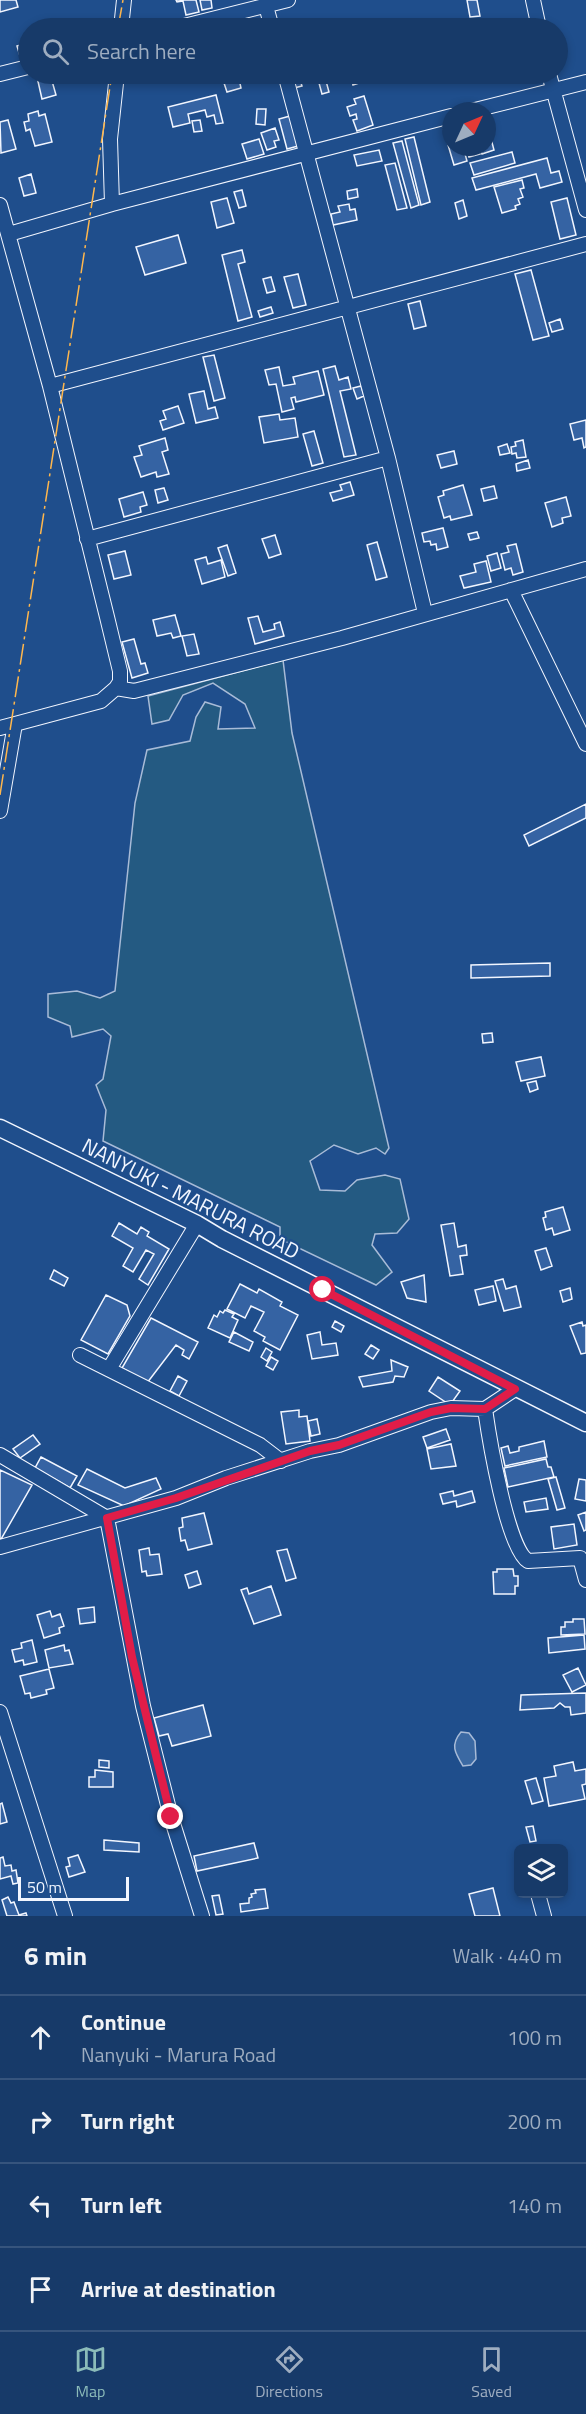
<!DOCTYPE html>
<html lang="en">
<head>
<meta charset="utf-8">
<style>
	:root { --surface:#173a69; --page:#244571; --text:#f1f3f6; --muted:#9eadc0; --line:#36547d; --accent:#8bbbb9 }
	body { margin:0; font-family:"Titillium Web",sans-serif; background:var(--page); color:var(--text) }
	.controls { position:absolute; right:18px; bottom:18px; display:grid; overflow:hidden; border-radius:9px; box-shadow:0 3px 9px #0003 }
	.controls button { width:54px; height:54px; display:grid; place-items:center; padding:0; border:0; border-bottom:2px solid var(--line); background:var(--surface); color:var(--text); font:30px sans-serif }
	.compass { position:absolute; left:442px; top:102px; width:54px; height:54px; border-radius:50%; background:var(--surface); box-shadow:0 3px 9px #0003; rotate:46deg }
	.scale { position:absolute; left:18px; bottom:15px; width:111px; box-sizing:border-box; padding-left:6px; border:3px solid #f2f6ff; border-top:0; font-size:16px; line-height:21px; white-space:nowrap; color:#f2f6ff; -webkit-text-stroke:4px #1f4e8c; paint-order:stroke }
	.stop { position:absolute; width:18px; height:18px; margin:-14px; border:4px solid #e11d48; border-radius:50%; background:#fff }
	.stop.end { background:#e11d48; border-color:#fff; box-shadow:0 2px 6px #0008 }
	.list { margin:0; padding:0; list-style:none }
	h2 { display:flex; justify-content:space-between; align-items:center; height:78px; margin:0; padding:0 24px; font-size:26px }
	h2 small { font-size:20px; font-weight:400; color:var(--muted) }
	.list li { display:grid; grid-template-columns:39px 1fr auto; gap:18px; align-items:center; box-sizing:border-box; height:84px; padding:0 24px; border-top:2px solid var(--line) }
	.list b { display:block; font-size:22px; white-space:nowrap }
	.list p { margin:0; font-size:20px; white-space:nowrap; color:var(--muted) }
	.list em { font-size:20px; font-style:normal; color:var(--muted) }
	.icon { flex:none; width:33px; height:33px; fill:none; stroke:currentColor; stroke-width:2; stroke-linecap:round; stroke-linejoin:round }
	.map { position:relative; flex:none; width:586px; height:1916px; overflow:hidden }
	.search { position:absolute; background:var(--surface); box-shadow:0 3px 9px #0003; left:18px; right:18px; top:18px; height:66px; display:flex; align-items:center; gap:15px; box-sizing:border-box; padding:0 21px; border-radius:33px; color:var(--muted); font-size:22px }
	.sheet { height:414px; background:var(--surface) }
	nav { display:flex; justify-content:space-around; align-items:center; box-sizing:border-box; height:84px; border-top:2px solid var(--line); background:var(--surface); font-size:16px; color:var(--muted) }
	nav a { display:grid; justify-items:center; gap:3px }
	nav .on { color:var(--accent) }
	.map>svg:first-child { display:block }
</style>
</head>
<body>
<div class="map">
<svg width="586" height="1916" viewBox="0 0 586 1916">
	<rect width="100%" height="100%" fill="#1f4e8c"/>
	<!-- green -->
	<path fill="#245a82" stroke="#a8bbd7" stroke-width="1.5" d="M283,660l9,73 97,415 -4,6 -9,-6 -18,6 -24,-9 -24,16 10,29 25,1 12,-11 28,-5 15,4 9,40 -12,14 -22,1 -3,11 20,27 -16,13 -96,-46v-12l-177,-86 3,-31 -10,-25 7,-6 8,-43 -8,-7 -31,8 -2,-11 -22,-9v-23l29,-3 23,7 15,-7 20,-188 12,-53 43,-9 6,-24 9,-15 16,5 -3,22 37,-1 -10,-24 -32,-21 -30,12 -14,25 -17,4 -4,-28z"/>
	<!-- water -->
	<path fill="#3b69a3" stroke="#a8bbd7" stroke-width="1.5" d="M461,1732l8,1 6,8 1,18 -5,6 -8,1c-8,-13 -13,-21 -2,-34z"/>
	<!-- building -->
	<path fill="#3563a3" stroke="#f2f6ff" stroke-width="1.5" d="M0,0h16l2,7 -18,5z
		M176,0h20l3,12 -13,3 -3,-14 -6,1z
		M200,0h11l1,8 -10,2z
		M467,0h10l3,16 -10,1z
		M27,43l1,11 -8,2 -3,-10z
		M50,74l6,21 -14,4 -5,-22z
		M350,74h9l3,8 -9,3z
		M299,77l3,9 -8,2 -2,-9z
		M239,79l2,9 -14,4 -3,-9z
		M326,81l3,11 -7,2 -3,-11z
		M216,95l7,28 -7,1 -2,-9 -7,2 -2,-7 -17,4 2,9 -17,4 -5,-20z
		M364,96l9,29 -16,6 -4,-11 4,-1 -1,-5 -6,2 -3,-9 9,-3 -2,-5z
		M257,109h9l-1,16 -9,-1z
		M38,111l1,5 6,-2 7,28 -17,4 -5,-17 -4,2 -2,-9 5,-1 -1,-7z
		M290,116l8,30 -11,3 -8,-30z
		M8,120l8,29 -15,4 -1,-31z
		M200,120l2,11 -8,1 -2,-11z
		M487,124l7,26 -12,4 -2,-7h7z
		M450,126l1,21h12l4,14 -13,4 -11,-37z
		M275,128l4,12 -5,1 2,6 -9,3 -6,-17z
		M414,137l16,65 -9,3 -16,-66z
		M259,139l5,15 -17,5 -5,-15z
		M402,141l17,64 -8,3 -18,-65z
		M466,147h12l2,7 -11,3z
		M379,150l3,11 -25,5 -3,-11z
		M512,152l3,11 -41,12 -4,-12z
		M547,158l4,15 8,-2 3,11 -22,6 -4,-14 -60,16 -4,-12z
		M395,163l12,45 -10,2 -12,-45z
		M31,174l5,19 -12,3 -5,-18z
		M522,180l2,8 -4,1 3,8 -5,2 2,5 -5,2 1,3 -14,4 -8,-26z
		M357,189l1,8 -10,2 -1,-8z
		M242,190l4,16 -7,2 -5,-16z
		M227,198l7,25 -17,5 -6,-26z
		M567,198l9,37 -16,4 -9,-37z
		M463,200l4,16 -8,3 -4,-16z
		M349,204l1,6 5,-1 2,11 -24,5 -2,-11 9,-2 -2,-6z
		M178,235l8,28 -41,12 -9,-28z
		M242,250l3,12 -7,2 14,53 -14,4 -16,-66z
		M531,270l18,66 -16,4 -18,-66z
		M298,274l8,31 -13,3 -9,-31z
		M271,277l4,14 -8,2 -4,-14z
		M420,301l6,25 -12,3 -6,-25z
		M271,307l2,6 -13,4 -2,-6z
		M560,319l3,10 -11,3 -3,-9z
		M214,355l11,43 -11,3 -11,-44z
		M335,366l4,14 9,-3 3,12 -11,2 16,64 -12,2 -21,-88z
		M279,367l4,19 12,-2 -2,-7 25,-6 6,24 -28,7 -1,-5 -4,1 3,11 -12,3 -6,-28 -7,1 -4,-15z
		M361,386l3,10 -7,3 -4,-11z
		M204,391l4,18 7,-2 3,11 -22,5 -7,-29z
		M178,406l6,17 -21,7 -3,-9 6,-2 -3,-8z
		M279,414l1,6 15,-2 3,19 -34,6 -5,-26z
		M586,420v27l-2,1 -2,-10 -8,2 -4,-16z
		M314,431l9,32 -11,3 -9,-32z
		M165,438l3,12 -6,2 7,22 -12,3 -1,-5 -15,5 -7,-20 8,-2 -3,-9z
		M523,440l3,17 -9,1 -1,-5 -4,1 -1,-7 5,-1 -1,-4z
		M507,444l3,9 -10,2 -2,-8z
		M454,451l3,13 -16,4 -4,-13z
		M528,460l2,8 -13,3 -1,-7z
		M350,482l4,13 -21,6 -3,-8 12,-3 -2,-5z
		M463,485l9,30 -21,5 -1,-4 -6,2 -6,-21 6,-2 -1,-4z
		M494,486l3,12 -13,3 -3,-12z
		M164,488l4,12 -10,3 -3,-13z
		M143,492l4,13 -7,2 1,5 -17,5 -5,-18z
		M566,497l5,19 -9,2 1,5 -11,4 -7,-24z
		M443,528l5,19 -11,3 -1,-6 -5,1 -1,-4 -6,1 -2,-9z
		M477,532l2,6 -9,2 -2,-6z
		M275,535l6,19 -12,4 -7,-19z
		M377,542l10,35 -11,3 -9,-35z
		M516,544l7,28 -10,3 -2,-7 -6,2 -4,-16 8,-2 -2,-6z
		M227,545l9,28 -8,3 -10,-28z
		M125,551l6,24 -17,4 -6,-24z
		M497,553l4,15 -10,3 -4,-15z
		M206,557l2,7 13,-4 4,17 -23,7 -7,-24z
		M486,561l5,21 -27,6 -4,-12 16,-4 -2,-8z
		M175,615l6,21 -8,2 -2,-5 -14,3 -4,-16z
		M258,616l5,16 12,-3 -1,-5 6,-2 4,14 -29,8 -7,-26z
		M194,634l5,20 -12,2 -5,-20z
		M134,639l7,25 4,-1 3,10 -16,5 -10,-36z
		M586,804v14l-57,28 -5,-11z
		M550,963v13l-79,2v-13z
		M492,1033l1,9 -10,1 -1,-9z
		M541,1057l4,19 -24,5 -5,-19z
		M536,1081l2,8 -8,3 -3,-9z
		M563,1207l7,23 -16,5 -2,-7 -6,2 -3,-12 3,-1 -1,-5z
		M119,1223l18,11 4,-7 8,5 -2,4 22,13 -21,36 -9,-6 15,-25 -8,-4 -13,22 -10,-6 10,-18 -21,-12z
		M454,1223l4,24 8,-2 1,10 -7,1 3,18 -13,2 -9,-51z
		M546,1248l6,18 -11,4 -6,-19z
		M54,1270l14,8 -4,8 -14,-7z
		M424,1275l2,27 -19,-4 -6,-16z
		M503,1279l3,10 10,-3 5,21 -17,4 -9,-30z
		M240,1284l17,9 2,-4 23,13 -2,4 18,9 -18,35 -17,-9 2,-4 -11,-6 10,-19 -13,-6 -6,12 -18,-9z
		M493,1286l3,15 -17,4 -4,-15z
		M570,1288l2,11 -9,3 -3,-11z
		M106,1295l21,10 3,11 -22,38 -27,-14z
		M225,1310l9,4 -2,3 6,3 -8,18 -22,-10 6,-13 3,2 3,-6 3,2z
		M151,1318l47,24 -9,17 -7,-4 2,-5 -8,-5 -29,38 -25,-15z
		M335,1321l9,5 -3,6 -9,-5z
		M582,1322l1,4 3,-1v28l-5,1 -11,-28z
		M234,1332l19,10 -4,9 -20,-9z
		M320,1332l2,13 14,-2 2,12 -26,4 -5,-24z
		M371,1345l8,5 -6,9 -8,-5z
		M266,1348l6,4 -5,9 -6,-4z
		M271,1357l7,4 -5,9 -7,-4z
		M391,1360l17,7 -4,10 -9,-1 -2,6 -30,5 -4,-10 33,-6z
		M178,1376l9,5 -8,15 -9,-5z
		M438,1377l22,14 -10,14 -21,-14z
		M299,1410v7l8,-1 3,25 -24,3 -5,-32z
		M317,1419l3,15 -9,2 -3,-15z
		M446,1429l4,11 -23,8 -4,-11z
		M33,1435l7,9 -20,14 -7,-9z
		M544,1441l3,16 -42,9 -4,-18 7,-2 2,7 9,-2v-4z
		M451,1444l5,22 -25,3 -4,-20z
		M41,1457l36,19 -7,12 -35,-20z
		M546,1459l2,8h3l3,10 -46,10 -4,-19z
		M87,1469l38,19 31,-10 5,11 -37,17 -46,-21z
		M0,1470l32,15 -32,56z
		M556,1477l9,31 -8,2 -9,-31z
		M579,1479l7,1v21l-11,-2z
		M453,1491l1,5 18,-5 3,11 -18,5 -1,-6 -13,3 -3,-10z
		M546,1498l2,11 -22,3 -2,-10z
		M586,1512v18l-2,1 -6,-16z
		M204,1513l8,31 -24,6 -3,-10 -4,1 -2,-13 4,-1 -1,-9z
		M574,1524l3,21 -23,4 -3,-22z
		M149,1548l1,7 9,-1 3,20 -15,2 -1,-5 -4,1 -3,-22z
		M287,1549l9,29 -10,3 -9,-30z
		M497,1569h16l1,7h4v10h-3v8h-21l-1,-22h4z
		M197,1571l4,13 -12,4 -4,-13z
		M271,1586l10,29 -27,9 -13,-34 6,-2 2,6z
		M94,1607l1,15 -15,2 -2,-15z
		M50,1611l2,6 8,-3 4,12 -5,2 1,5 -16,5 -7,-23z
		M573,1619h11l1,15 -24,1v-8h4v-5h8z
		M584,1635l1,14 -36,4 -1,-15z
		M32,1640l5,22 -13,3 -1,-5 -8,2 -3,-12 10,-2 -1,-5z
		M64,1645l1,6 4,-1 4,14 -24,4 -4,-18z
		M578,1668l8,17 -14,7 -9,-17z
		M49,1669l5,19 -8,2 1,4 -16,4 -1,-5 -5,1 -5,-18z
		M586,1693v20l-15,2 -1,-8h-5l-5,-4 -6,5 -34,2 1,-15z
		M203,1705l8,31 -39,10 -4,-12 -9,2 -5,-18z
		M99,1760l10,1v7l-10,-1z
		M573,1762l2,9 11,-2v15l-4,1 3,14 -36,7 -5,-28 12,-2 -2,-10z
		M95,1770l18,2v15h-24v-10h6z
		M536,1778l7,23 -11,3 -7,-23z
		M2,1803l5,19 -7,2v-20z
		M533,1826l3,15 -6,1 -4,-15z
		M104,1840l35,3v9l-35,-2z
		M254,1843l4,15 -61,13 -3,-15z
		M78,1855l7,17 -16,5 -3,-10 4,-1 -2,-8z
		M3,1857l2,9 6,-1 1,6 4,-1 2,13 -5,1 -2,-8 -11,3v-21z
		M493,1888l7,28h-25l-6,-22z
		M265,1889l3,19 -27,4 -1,-8 9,-1v-5l3,-1 -1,-3 5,-1 -1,-3z
		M219,1895l4,19 -7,1 -4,-19z
		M8,1897l3,6 3,-1 5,13 7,-2 1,3h-20l-5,-16z"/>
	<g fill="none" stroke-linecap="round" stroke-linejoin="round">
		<!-- minor casing -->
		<g stroke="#f2f6ff" stroke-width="16">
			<path id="minor" d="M533,0l6,28
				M266,6l6,22
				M121,28l3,-28
				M176,28l112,-28
				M0,74l28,-7
				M285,74l103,384 37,155
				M549,74l37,136
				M471,111l115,-29
				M112,204l-2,-65 7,-65
				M0,205l50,181 57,231 13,54v11l-4,6 -15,13 -101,27
				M9,234l103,-30 339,-88
				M50,386l536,-142
				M87,539l301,-81
				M511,590l75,154
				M116,688l18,3 208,-53 244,-69
				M0,811l15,-87
				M80,1355l180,90 21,16
				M109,1369l88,-145
				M485,1409c4,28 22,139 43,152l52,-3 6,22
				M0,1455l107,63 36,188 28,111 31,99
				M0,1547l176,-49 50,-20 84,-27 29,-6 92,-33 20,-4 34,1 30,-20
				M0,1712l65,204
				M538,1894l6,22"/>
		</g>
		<!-- tertiary casing -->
		<g stroke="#f2f6ff" stroke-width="19">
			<path id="tertiary" d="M0,1128l197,96 25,15 364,184"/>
		</g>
		<!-- minor -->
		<use href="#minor" stroke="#1f4e8c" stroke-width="14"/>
		<!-- tertiary -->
		<use href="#tertiary" stroke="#1f4e8c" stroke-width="16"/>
		<!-- power -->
		<path stroke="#ffb74d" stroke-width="1.5" stroke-dasharray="21 4.5 3 4.5" stroke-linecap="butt" d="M118,28l5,-28
			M0,795l112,-721"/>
	</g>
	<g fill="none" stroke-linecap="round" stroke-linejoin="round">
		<!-- route -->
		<path stroke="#e11d48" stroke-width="8" d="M171,1817l-39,-160 -25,-139 69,-20 134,-47 29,-6 92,-33 20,-4 34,1 30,-20 -192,-99"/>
	</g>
	<g text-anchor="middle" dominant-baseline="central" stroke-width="4.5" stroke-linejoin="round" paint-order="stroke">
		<!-- street labels -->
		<g font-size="21" fill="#f2f6ff" stroke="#1f4e8c">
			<text transform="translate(191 1198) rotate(27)">NANYUKI - MARURA ROAD</text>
		</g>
	</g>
</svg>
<div class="controls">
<button><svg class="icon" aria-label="layers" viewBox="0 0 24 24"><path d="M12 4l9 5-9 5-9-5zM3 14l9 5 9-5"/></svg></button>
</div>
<svg class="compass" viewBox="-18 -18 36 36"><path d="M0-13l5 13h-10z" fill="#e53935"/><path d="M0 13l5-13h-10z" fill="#9eadc0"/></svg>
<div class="scale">50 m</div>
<div class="stop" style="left:323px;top:1290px"></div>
<div class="stop end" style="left:171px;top:1817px"></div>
<div class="search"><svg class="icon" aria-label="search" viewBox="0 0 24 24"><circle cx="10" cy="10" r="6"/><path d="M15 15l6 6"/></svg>Search here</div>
</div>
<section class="sheet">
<h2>6 min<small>Walk · 440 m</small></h2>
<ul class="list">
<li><svg class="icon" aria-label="ahead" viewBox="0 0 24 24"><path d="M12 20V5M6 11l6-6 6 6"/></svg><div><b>Continue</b><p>Nanyuki - Marura Road</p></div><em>100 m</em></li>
<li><svg class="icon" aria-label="right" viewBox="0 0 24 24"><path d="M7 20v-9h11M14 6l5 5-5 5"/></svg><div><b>Turn right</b></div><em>200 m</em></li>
<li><svg class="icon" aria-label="left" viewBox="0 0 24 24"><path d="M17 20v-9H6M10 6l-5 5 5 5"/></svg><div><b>Turn left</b></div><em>140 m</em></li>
<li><svg class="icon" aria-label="arrive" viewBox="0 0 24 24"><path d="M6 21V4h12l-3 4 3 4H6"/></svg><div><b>Arrive at destination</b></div></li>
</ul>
</section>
<nav>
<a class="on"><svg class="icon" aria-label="map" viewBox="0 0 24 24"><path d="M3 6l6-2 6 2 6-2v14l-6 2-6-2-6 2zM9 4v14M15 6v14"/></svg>Map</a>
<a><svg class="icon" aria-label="directions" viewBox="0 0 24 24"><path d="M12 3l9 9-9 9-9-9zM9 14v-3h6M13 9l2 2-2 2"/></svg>Directions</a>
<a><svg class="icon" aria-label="saved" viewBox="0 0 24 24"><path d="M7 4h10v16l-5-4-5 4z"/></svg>Saved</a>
</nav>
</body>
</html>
